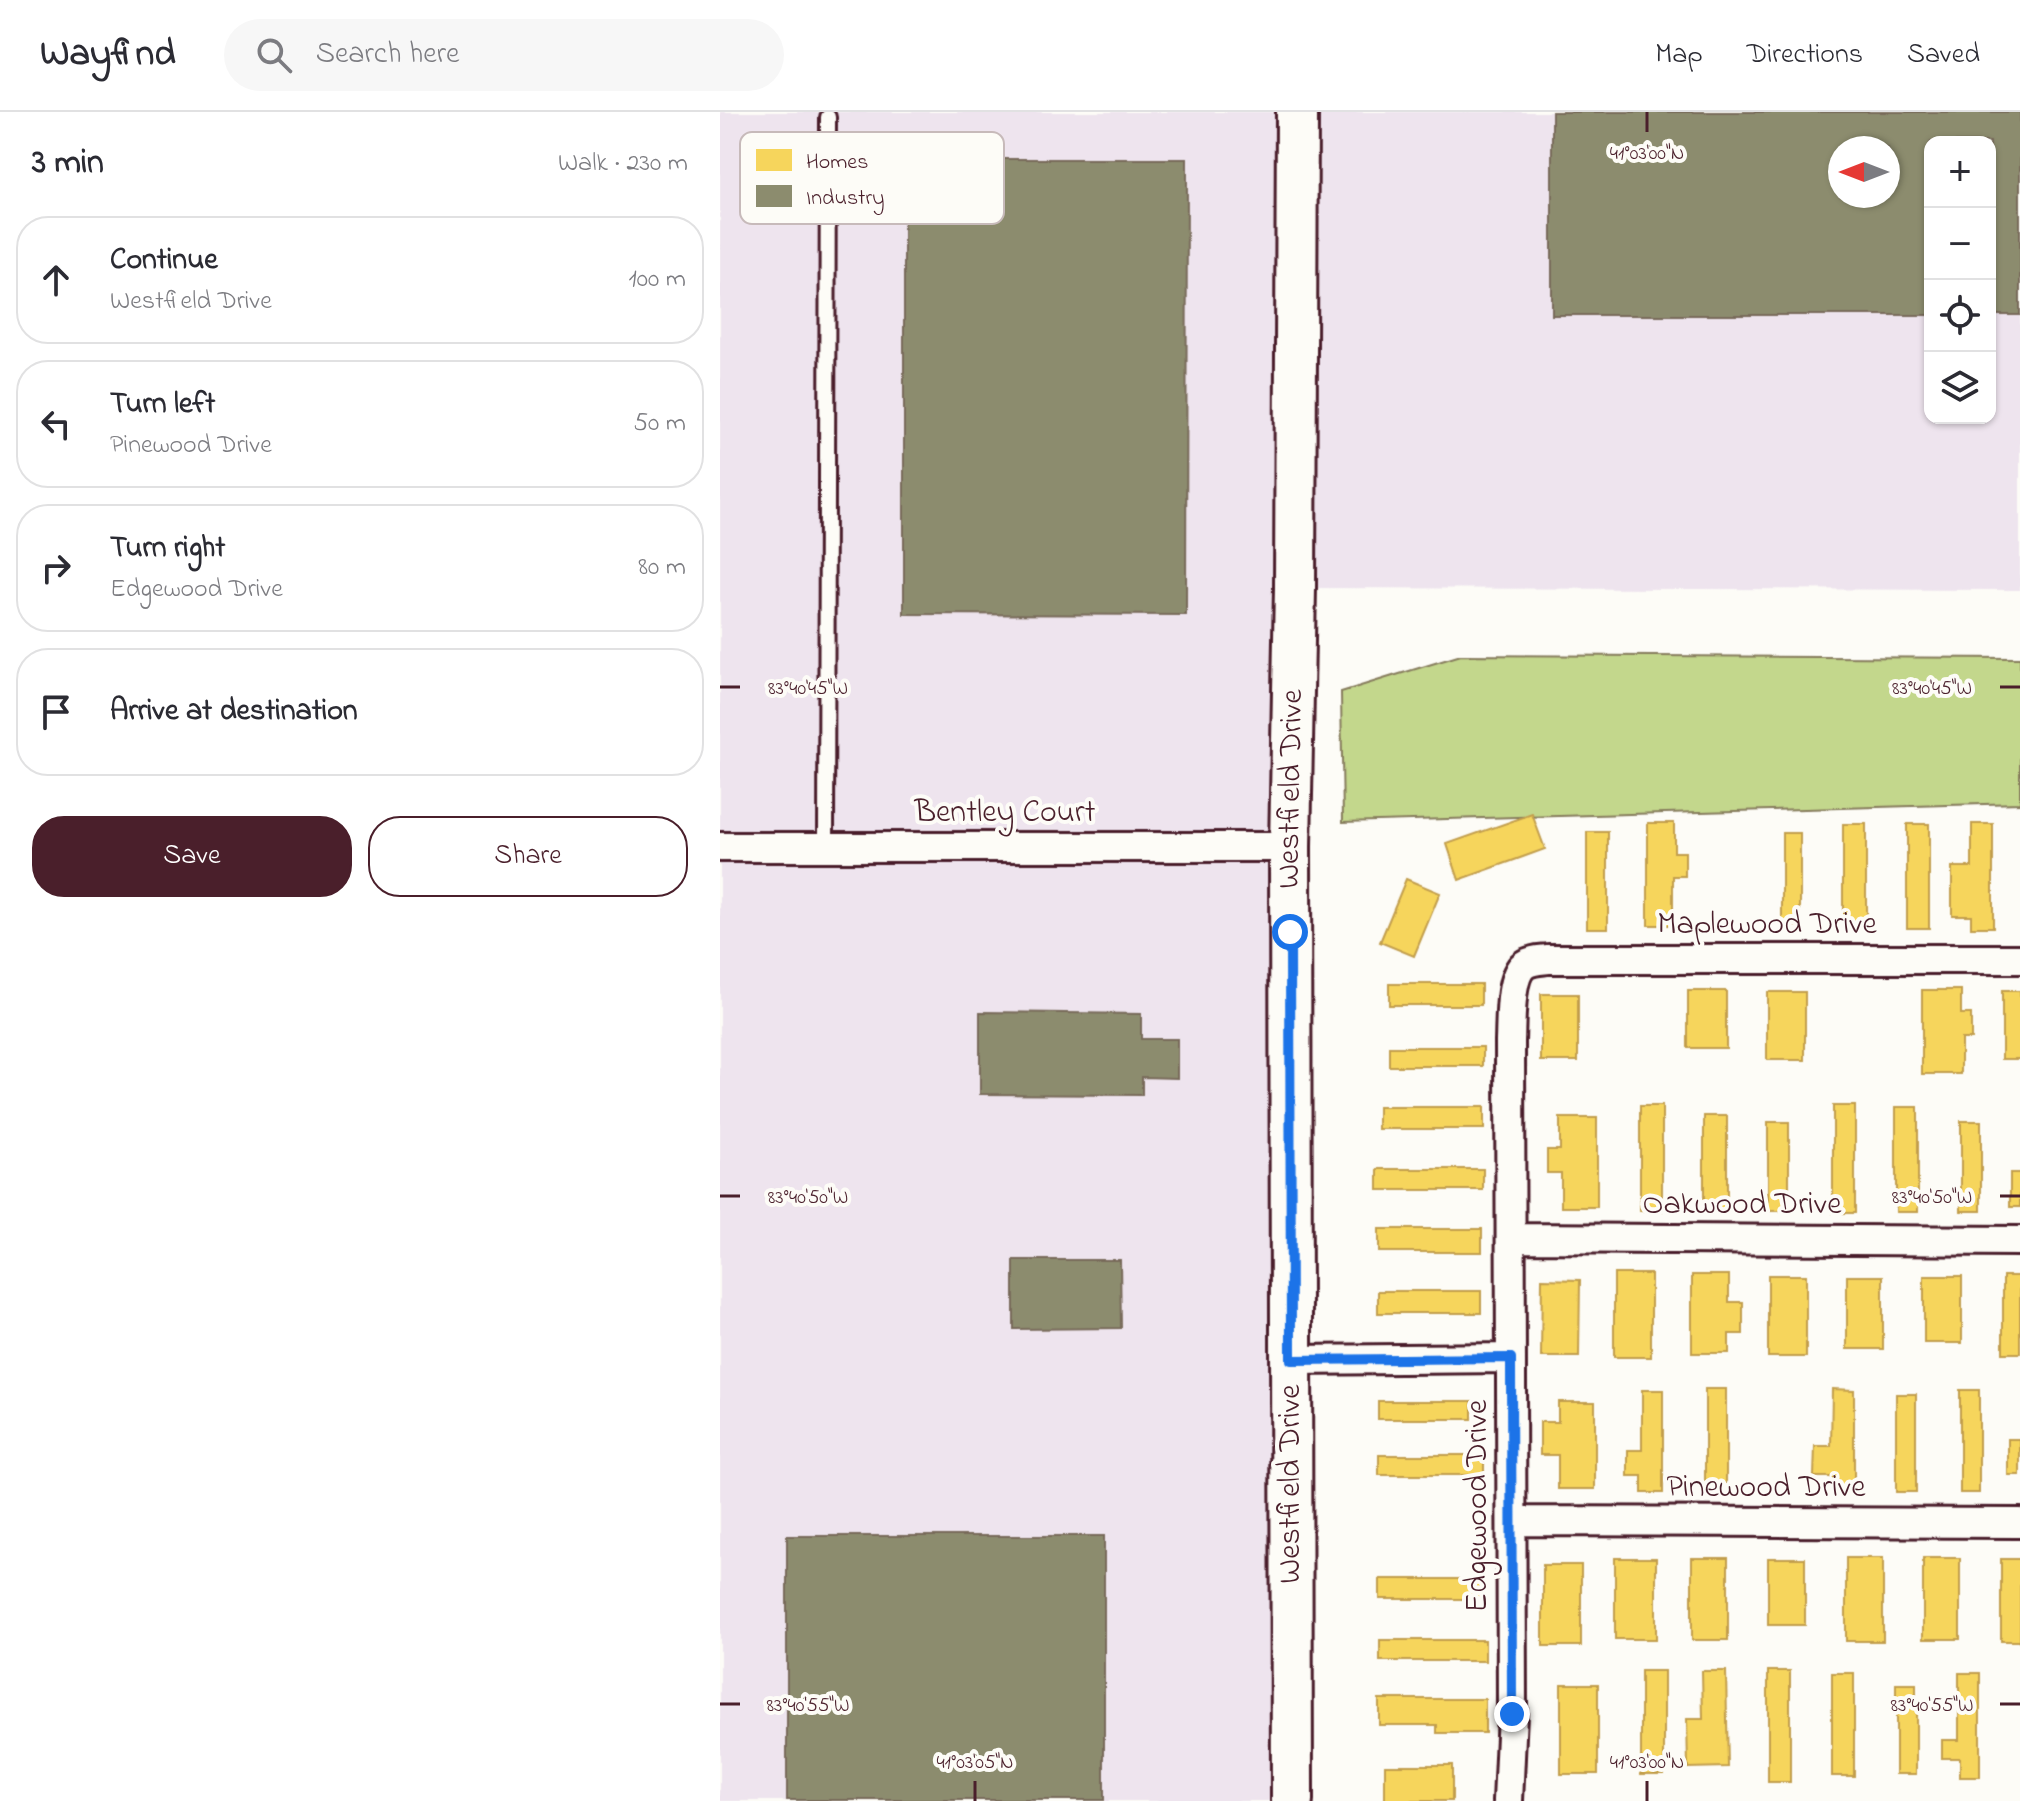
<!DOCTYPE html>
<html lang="en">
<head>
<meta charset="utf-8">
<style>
	:root { --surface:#fff; --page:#f7f7f7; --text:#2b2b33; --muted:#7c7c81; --line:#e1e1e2; --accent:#4a1f2b }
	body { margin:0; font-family:"Indie Flower",sans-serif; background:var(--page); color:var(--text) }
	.controls { position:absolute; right:24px; top:24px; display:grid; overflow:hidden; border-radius:16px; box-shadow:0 2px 6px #0004 }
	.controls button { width:72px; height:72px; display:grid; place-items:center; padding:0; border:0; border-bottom:2px solid var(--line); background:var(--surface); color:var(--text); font:40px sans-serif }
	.compass { position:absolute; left:1108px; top:24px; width:72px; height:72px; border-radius:50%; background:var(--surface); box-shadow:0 2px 6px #0004; rotate:270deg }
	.stop { position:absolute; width:24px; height:24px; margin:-18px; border:6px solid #1a73e8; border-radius:50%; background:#fff }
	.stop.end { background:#1a73e8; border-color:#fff; box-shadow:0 2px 8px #0008 }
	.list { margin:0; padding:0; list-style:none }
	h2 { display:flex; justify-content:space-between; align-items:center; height:104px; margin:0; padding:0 32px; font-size:34px }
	h2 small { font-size:26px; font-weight:400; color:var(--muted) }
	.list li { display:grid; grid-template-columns:52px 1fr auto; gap:24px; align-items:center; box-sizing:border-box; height:128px; margin:0 16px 16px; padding:0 16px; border:2px solid var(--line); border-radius:32px }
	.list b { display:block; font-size:30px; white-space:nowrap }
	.list p { margin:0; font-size:26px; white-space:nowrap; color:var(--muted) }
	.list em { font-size:26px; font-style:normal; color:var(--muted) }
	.actions { display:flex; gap:16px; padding:24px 32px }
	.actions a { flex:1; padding:18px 0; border:2px solid var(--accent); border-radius:32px; text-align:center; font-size:28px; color:var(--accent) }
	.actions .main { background:var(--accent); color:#fff }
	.icon { flex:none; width:44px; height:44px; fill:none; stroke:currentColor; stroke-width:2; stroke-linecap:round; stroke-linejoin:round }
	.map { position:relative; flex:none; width:1300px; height:1689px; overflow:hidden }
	header { display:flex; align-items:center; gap:48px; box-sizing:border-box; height:112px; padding:0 40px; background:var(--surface); border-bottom:2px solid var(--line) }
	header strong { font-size:38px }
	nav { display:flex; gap:44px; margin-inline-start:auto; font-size:28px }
	.search { width:560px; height:72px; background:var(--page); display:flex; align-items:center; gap:20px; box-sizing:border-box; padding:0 28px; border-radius:44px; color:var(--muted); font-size:30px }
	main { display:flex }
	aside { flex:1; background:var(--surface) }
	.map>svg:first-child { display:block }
</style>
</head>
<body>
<header>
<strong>Wayfind</strong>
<div class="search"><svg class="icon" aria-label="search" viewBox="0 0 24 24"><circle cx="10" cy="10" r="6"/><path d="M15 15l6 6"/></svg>Search here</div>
<nav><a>Map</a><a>Directions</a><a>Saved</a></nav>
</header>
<main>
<aside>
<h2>3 min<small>Walk · 230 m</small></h2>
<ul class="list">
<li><svg class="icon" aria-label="ahead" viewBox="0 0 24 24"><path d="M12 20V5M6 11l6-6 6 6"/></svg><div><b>Continue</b><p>Westfield Drive</p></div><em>100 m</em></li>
<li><svg class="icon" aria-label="left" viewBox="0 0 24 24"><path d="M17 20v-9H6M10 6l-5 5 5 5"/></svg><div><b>Turn left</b><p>Pinewood Drive</p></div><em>50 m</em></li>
<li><svg class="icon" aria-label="right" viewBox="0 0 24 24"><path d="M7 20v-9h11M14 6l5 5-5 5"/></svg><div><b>Turn right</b><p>Edgewood Drive</p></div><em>80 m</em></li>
<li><svg class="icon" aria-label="arrive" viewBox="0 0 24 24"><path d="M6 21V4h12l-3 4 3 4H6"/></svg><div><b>Arrive at destination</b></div></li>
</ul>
<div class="actions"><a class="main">Save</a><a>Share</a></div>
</aside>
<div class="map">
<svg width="1300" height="1689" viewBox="0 0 1300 1689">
	<rect width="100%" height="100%" fill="#fdfcf7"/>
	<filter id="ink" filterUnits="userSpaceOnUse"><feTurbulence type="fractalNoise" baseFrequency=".0125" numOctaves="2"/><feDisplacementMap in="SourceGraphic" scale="16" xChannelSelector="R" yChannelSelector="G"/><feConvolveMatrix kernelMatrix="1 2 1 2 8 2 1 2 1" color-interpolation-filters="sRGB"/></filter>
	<g filter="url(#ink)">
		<!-- built -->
		<path fill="#eee4ee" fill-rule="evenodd" d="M0,0h1300v478l-725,-2 1,1213h-576zM1210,30h60v276h-60zM1120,36h48v48h-48z"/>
		<!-- green -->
		<path fill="#c3d78c" stroke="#867b5c" stroke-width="2" d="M741,543l559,3v145l-677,19 -2,-130z"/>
		<!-- homes -->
		<path fill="#f6d55c" stroke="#c29e4d" stroke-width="2" d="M812,702l13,35 -86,31 -12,-36z
			M928,711h26v29h11v24h-12v49h-25z
			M1123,712h23v103h-23z
			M1187,712h22v104h-22z
			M1252,712h21v103h-22v-12h-19v-48h20z
			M867,720h21v96h-21z
			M1062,721h18v93h-18z
			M686,767l34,14 -26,63 -34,-14z
			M669,872h92v21h-92z
			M1202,878h39v24h10v25h-10v35h-39z
			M968,879h38v57h-38z
			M1282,879h18v68h-18z
			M1047,880h38v68h-38z
			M821,882h37v67h-37z
			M669,935h94v19h-94z
			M920,994h22v105h-22z
			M1113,994h22v107h-22z
			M658,995h106v22h-106z
			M1176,995h22v105h-22z
			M984,1004h23v96h-23z
			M840,1006h37v89h-36v-34h-14v-23h13z
			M1241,1009h20v90h-20z
			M1048,1010h21v89h-21z
			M658,1057h105v21h-105z
			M1290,1061h10v34h-10z
			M659,1117h103v23h-103z
			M894,1162h37v83h-37z
			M972,1163h37v27h14v32h-14v19h-37z
			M1048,1163h38v82h-38z
			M1127,1164h36v73h-36z
			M1204,1164h38v67h-38z
			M1283,1164h17v77h-17z
			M822,1167l38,1 -1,77h-38z
			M658,1179h103v22h-103z
			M985,1277h21v103h-21z
			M1112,1277l22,1v104h-22v-17h-18l1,-31h16z
			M922,1278h21v103h-21v-17h-14v-26h14z
			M1240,1278h19v103h-19z
			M1176,1282h20v98h-20z
			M658,1289h94v18h-94z
			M838,1290h37v87h-37v-34h-18v-33h18z
			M1288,1327h12v36h-12z
			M659,1343h105v20h-105z
			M895,1446h41v81h-41z
			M972,1446h36v82h-36z
			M1048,1446h37v67h-37z
			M1126,1446h37v83h-37z
			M1203,1446h37v81h-37z
			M1281,1447h19v82h-19z
			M823,1453h38v81h-38z
			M660,1467h104v20h-104z
			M660,1528h105v21h-105z
			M921,1559h23v103h-23z
			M982,1559h24l2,96 -40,1 -1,-49h16z
			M1048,1559h22v111h-22z
			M1112,1561h22v103h-22z
			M1239,1561h21v104h-20v-19h-18v-18h17z
			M841,1572h37v90h-37z
			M1176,1572h20v90h-20z
			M659,1587h106v34h-48v-8h-58z
			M665,1653h67v36h-67z"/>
		<!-- industry -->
		<path fill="#8c8c6e" stroke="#786b5a" stroke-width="2" fill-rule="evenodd" d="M832,0h468v203h-30v-173h-60v173h-378zM1120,36h48v48h-48z
			M184,47h283l-1,456 -282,-1z
			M260,900l161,2v25h36v39l-35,-1v18l-162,-1z
			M294,1148h106l1,68 -107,1z
			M67,1424h317v264h-317z"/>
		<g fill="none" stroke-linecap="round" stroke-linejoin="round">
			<!-- lane casing -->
			<g stroke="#4a1f2b" stroke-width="20">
				<path id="lane" d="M106,735l2,-730"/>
			</g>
			<!-- street casing -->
			<g stroke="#4a1f2b" stroke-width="34">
				<path id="street" d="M0,735h570
					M791,1126l509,3
					M571,1248l220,-2
					M792,1409l508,2
					M788,1689l4,-87 -2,-673c1,-18 -1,-64 14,-76 7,-5 16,-5 24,-6h472"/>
			</g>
			<!-- secondary casing -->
			<g stroke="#4a1f2b" stroke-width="46">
				<g id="secondary">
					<path id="s1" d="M572,1689l-2,-954 5,-259 2,-476"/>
				</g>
			</g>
			<!-- lane -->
			<use href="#lane" stroke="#fdfcf7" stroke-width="14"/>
			<!-- street -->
			<use href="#street" stroke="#fdfcf7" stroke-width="28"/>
			<!-- secondary -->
			<use href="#secondary" stroke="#fdfcf7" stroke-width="40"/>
		</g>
	</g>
	<g fill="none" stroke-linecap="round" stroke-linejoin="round" filter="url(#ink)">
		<!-- route -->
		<path stroke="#1a73e8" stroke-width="10" d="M570,820l1,428 220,-2 1,356"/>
	</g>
	<!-- ticks -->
	<path fill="none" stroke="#4a1f2b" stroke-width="3" d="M927,0v20M0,575h20M1280,575h20M0,1084h20M1280,1084h20M0,1592h20M1280,1592h20M255,1669v20M927,1669v20"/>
	<g text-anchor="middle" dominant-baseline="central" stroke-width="8" stroke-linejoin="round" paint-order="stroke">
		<!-- street labels -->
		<g font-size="32" fill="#4a1f2b" stroke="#fdfcf7">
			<text stroke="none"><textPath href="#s1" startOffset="1012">Westfield Drive</textPath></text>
			<text x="285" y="701">Bentley Court</text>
			<text x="1047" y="813">Maplewood Drive</text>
			<text x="1022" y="1093">Oakwood Drive</text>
			<text transform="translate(571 1372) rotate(-90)">Westfield Drive</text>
			<text x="1046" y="1376">Pinewood Drive</text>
			<text transform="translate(758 1394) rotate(-90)">Edgewood Drive</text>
		</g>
	</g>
	<!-- legend -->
	<rect x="20" y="20" width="264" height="92" rx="12" fill="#fdfcf7" stroke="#c7baba" stroke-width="2"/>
	<rect x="36" y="37" width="36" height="22" fill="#f6d55c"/>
	<rect x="36" y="73" width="36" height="22" fill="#8c8c6e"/>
	<g font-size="22" fill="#4a1f2b">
		<text x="86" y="56">Homes</text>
		<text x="86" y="92">Industry</text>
	</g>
	<g font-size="20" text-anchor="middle" fill="#4a1f2b" stroke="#fdfcf7" stroke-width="8" stroke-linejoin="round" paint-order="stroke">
		<text x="927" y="47">41°03'00"N</text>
		<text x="1212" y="582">83°40'45"W</text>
		<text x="88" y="582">83°40'45"W</text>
		<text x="1212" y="1091">83°40'50"W</text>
		<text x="88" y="1091">83°40'50"W</text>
		<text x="1212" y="1599">83°40'55"W</text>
		<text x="88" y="1599">83°40'55"W</text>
		<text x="255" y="1656">41°03'05"N</text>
		<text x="927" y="1656">41°03'00"N</text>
	</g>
</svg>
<div class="controls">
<button>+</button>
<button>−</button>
<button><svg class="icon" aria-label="locate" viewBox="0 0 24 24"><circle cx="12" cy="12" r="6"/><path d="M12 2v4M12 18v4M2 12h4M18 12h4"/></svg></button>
<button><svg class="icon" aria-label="layers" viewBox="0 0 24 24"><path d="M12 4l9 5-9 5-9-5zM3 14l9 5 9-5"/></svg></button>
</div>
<svg class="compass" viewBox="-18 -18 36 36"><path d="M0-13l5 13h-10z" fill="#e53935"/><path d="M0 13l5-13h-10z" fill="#7c7c81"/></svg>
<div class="stop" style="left:570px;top:820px"></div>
<div class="stop end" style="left:792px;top:1602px"></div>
</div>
</main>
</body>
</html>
